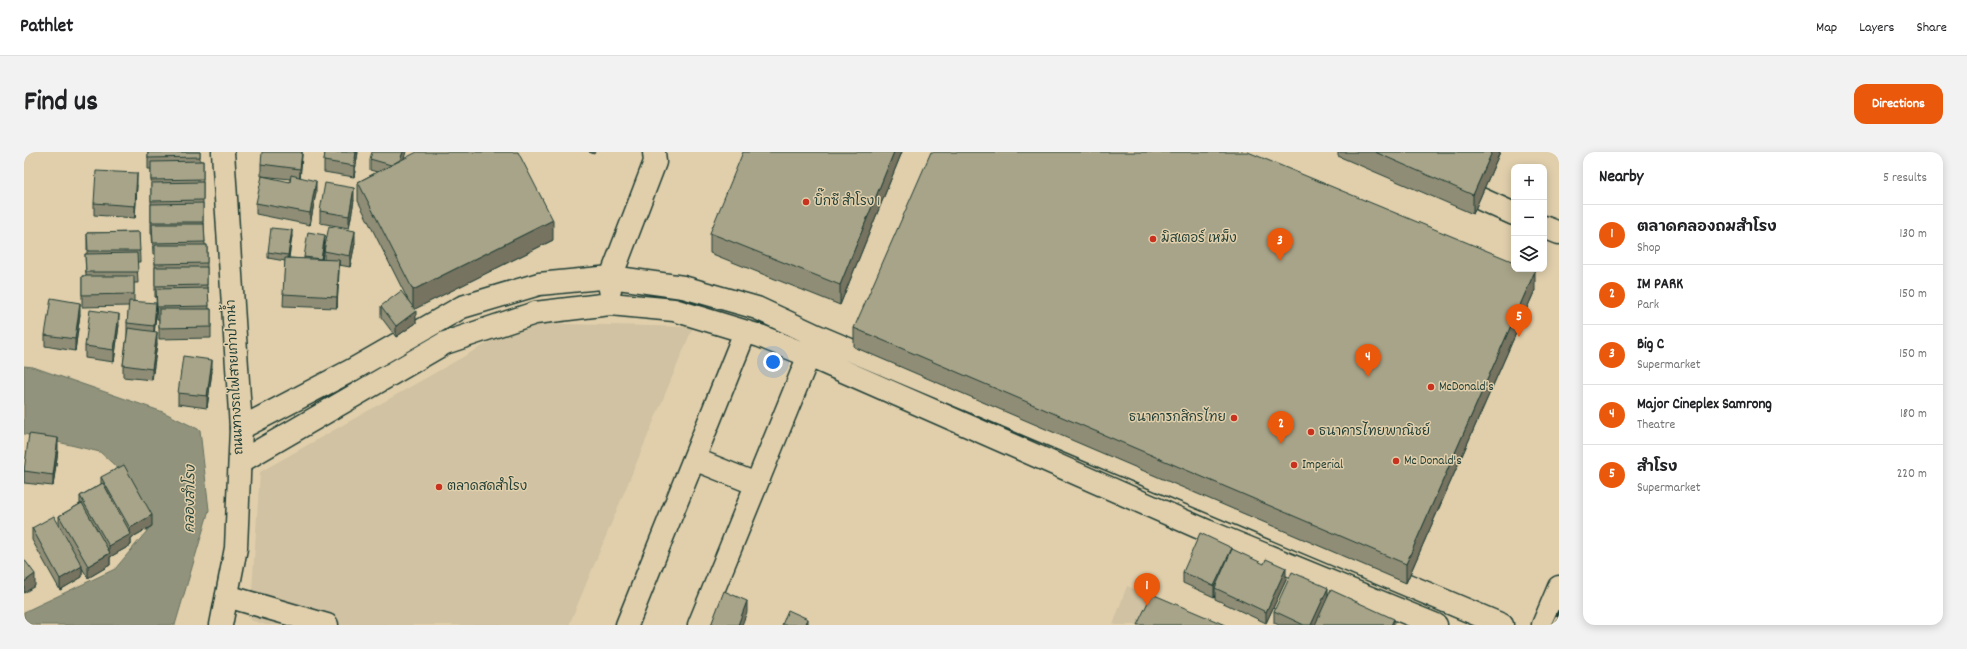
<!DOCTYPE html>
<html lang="en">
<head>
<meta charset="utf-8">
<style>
	:root { --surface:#fff; --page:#f2f2f2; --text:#202124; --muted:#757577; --line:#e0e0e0; --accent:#ea580c }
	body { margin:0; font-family:Dekko,"Playpen Sans Thai",sans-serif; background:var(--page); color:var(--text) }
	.controls { position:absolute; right:12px; top:12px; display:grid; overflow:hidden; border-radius:8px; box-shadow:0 2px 10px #0003 }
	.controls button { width:36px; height:36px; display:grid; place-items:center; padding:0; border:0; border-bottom:1px solid var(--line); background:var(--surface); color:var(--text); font:20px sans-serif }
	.you { position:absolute; left:749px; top:210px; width:14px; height:14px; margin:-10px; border:3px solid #fff; border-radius:50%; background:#1a73e8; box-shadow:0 0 0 6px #1a73e833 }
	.badge { display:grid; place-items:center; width:26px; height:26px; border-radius:50%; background:var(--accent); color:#fff; font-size:13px; font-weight:700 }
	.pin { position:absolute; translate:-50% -33px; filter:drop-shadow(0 1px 2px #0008) }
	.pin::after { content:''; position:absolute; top:21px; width:14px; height:12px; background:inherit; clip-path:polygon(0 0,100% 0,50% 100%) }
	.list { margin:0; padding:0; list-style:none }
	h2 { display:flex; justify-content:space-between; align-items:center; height:52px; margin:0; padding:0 16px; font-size:17px }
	h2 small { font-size:13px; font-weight:400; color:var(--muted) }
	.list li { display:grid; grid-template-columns:26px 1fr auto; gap:12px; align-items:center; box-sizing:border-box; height:60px; padding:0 16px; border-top:1px solid var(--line) }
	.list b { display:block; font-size:15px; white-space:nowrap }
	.list p { margin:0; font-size:13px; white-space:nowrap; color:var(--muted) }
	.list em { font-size:13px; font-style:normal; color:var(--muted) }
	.icon { flex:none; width:22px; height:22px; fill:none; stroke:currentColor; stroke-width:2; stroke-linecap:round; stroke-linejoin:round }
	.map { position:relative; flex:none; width:1535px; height:473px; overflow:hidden; border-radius:12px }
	header { display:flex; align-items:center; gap:24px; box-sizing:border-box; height:56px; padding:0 20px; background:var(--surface); border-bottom:1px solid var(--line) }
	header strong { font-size:19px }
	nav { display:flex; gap:22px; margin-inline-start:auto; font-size:14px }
	.intro { display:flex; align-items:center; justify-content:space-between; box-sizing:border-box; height:96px; padding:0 24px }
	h1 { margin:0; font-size:28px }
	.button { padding:10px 18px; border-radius:12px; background:var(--accent); color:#fff; font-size:14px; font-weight:700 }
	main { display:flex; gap:24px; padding:0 24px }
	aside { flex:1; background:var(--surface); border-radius:12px; box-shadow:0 2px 10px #0003 }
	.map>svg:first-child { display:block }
</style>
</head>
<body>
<header>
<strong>Pathlet</strong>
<nav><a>Map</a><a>Layers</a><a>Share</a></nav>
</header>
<div class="intro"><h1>Find us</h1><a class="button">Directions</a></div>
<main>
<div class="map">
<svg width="1535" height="473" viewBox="0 0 1535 473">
	<rect width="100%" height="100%" fill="#e1cfac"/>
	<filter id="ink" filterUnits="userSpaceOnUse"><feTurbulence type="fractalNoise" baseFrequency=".025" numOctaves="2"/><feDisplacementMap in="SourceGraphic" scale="8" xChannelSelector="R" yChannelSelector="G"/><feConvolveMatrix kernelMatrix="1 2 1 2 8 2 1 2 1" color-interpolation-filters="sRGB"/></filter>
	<g filter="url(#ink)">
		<!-- built -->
		<path fill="#d0c2a2" d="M499,171l170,4 -124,298h-303l-16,-5 10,-148z
			M1103,434l94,39h-108z"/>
		<!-- water -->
		<path fill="#92937b" stroke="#64715f" d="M0,214l9,1 130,45 37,18 9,80 -34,115h-151v-13l91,-43 37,-44 -19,-43 -33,-30 -76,-18z"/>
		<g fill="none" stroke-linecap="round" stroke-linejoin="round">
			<!-- minor casing -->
			<g stroke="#1f3d34" stroke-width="25">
				<path id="minor" d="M1428,34l62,28
					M1520,75l15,6
					M586,138l1,-13 44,-115 -1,-10
					M217,276l111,-58 110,-63 77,-23 72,-7 72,10 74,21 60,28 685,289
					M670,307l62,25
					M216,310l205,-119 90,-30 75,-9 64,6 86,26 49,20 398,175 229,94
					M203,444l100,29
					M603,473l118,-293
					M675,473l115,-282"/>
			</g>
			<!-- major casing -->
			<g stroke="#1f3d34" stroke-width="25">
				<path id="major" d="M197,473l15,-77 5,-120 -18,-276"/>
			</g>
			<!-- highway casing -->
			<g stroke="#1f3d34" stroke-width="25">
				<path id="highway" d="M1519,473l16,-38"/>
			</g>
			<!-- minor -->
			<use href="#minor" stroke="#e1cfac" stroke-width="22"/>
			<!-- major -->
			<use href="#major" stroke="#e1cfac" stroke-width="22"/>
			<!-- highway -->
			<use href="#highway" stroke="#e1cfac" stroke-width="22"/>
			<!-- rail casing -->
			<g stroke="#1f3d34" stroke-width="4.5">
				<path id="rail" d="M1529,473l6,-13"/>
			</g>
			<!-- rail -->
			<use href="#rail" stroke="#e1cfac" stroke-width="3" stroke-dasharray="9" stroke-linecap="butt"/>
		</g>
		<!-- wall -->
		<path fill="#908d76" stroke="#1f3d34" d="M124,0h52v9h3v63h1l1,21h2v43h1l1,21h2v29l-52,1v-20h-2l-1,-22h-1v-43h-2l-1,-20h-1v-65h-3z
			M278,0l-2,25 16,15 -6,33 -54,-11v-11l34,-21v-3l-29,-3v-12z
			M301,0h33l-4,25 -30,-5v-11z
			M565,0h6l-1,2z
			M878,0l-62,153 -130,-52v-20z
			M1314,0h162l-27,62 -135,-58z
			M380,6l149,82 -139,69 2,14 -20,14 -15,-20v-11l29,-2 -52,-103v-19l19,-10 -7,-2v-11z
			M113,33l-2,33 -41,-3v-12z
			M330,48l-5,28 -29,-5v-12z
			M115,80l1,30h-3l1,21h-4v18l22,14 -2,17 3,12 -5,36 -29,-3v-12l4,-30v-12l2,-17 -47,1v-31h4l-1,-22h2v-21z
			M268,84l-3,22 15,1v-2l21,-16 -3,18 2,1v-9l31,-8 -5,24 -11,-2 -2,43 -54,-2 2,-45 -17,-3v-6z
			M1511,138l-129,293 -552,-236v-19z
			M56,162l-5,37 -30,-5v-11z
			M95,173l-5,37 -29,-4v-12z
			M188,219l-5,37 -29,-4v-11z
			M34,298l-5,36 -29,-3v-14z
			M77,325l51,49 -21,12v7l-21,12v8l-22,13 -6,-10v9l-22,13 -28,-50v-12l27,-3v-9l21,-12v-8l21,-12z
			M1208,399l54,29 -20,43 -51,-24v-3l-1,1 -31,-14v-11z
			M1304,445l66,28h-115l-5,-2v-12z"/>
		<!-- shaded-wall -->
		<path fill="#767360" stroke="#1f3d34" d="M278,0v5l-2,23v-11z
			M332,0h2l-4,25v-11z
			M379,0h3l-8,26v-11z
			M870,0h8l-62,153v-20z
			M1468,0h8l-27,62v-19z
			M113,21v12l-2,33v-12z
			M292,29v11l-6,33v-12z
			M330,36v12l-5,28v-12z
			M529,68v20l-140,70v-20z
			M268,78v6l-4,25v-6z
			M331,79v12l-5,24v-11z
			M301,83v6l-4,25v-6z
			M315,108v12l-2,36v-11z
			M1511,119v19l-129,293v-19z
			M56,151v11l-5,37v-12z
			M132,151v12l-2,22v-11z
			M392,159v12l-20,14v-11z
			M95,162v11l-5,37v-12z
			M133,180v12l-5,36v-11z
			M188,208v11l-5,37v-12z
			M34,286v12l-5,36v-11z
			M128,363v11l-21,12v7l-21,12v8l-22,13v-12l21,-12v-8l21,-12v-6z
			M1208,396v11l-17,29v8l-1,1v-11z
			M58,414v11l-22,13v-11z
			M1262,416v12l-20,43v-11z
			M11,422v12l-11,7v-11z
			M1304,436v12l-12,25h-5z
			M723,449v11l-5,13h-4z
			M784,467v6h-3z
			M1370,467v6h-3z"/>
		<!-- building -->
		<path fill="#a8a489" stroke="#1f3d34" d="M124,0h52v5l-52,1z
			M238,0h40l-2,17 -39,-5z
			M301,0h31l-2,14 -30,-5z
			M348,0h31l-3,8 -9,5 -21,-6z
			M393,0h101l35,68 -140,70 -55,-108z
			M719,0h151l-54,133 -130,-52z
			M907,0h317l266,110v7h16l5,2 -129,293 -552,-236z
			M1351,0h117l-19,43z
			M179,9v18l-52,1v-18z
			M72,19l41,2 -2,33 -41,-3z
			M267,23l25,6 -6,32 -54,-10 6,-27 28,6z
			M179,30v18l-52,1v-18z
			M301,31l29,5 -5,28 -29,-5z
			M179,51v19h-52v-18z
			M128,72h52l1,18 -52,1z
			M305,74l26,5 -5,25 -26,-5z
			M247,76l21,2 -4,25 -20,-3z
			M115,80l1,19h-52l-1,-18z
			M284,80l17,3 -4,24 -17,-2z
			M131,93h52v18l-52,1z
			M113,101l1,19h-52l-1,-18z
			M261,106l54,2 -2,37 -54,-3z
			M131,115h52v18l-52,1z
			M58,124h52v18l-52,1z
			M184,136l1,18 -52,1 -1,-18z
			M377,139l15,20 -20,15 -15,-20z
			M27,146l29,5 -5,36 -30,-4z
			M105,149l27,2 -2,23 -27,-3z
			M135,157h52v18l-52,1z
			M66,158l29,4 -5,36 -29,-4z
			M104,176l29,4 -5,37 -29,-4z
			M159,204l29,4 -5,36 -29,-3z
			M5,282l29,4 -5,37 -29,-4z
			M100,313l28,50 -22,13 -29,-51z
			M79,331l28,51 -22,12 -29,-50z
			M58,351l28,50 -22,13 -29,-50z
			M30,364l28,50 -22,13 -28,-51z
			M1176,381l32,15 -18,38 -31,-14z
			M1208,397l32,15 2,-5 20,9 -20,44 -51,-24z
			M0,407l11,15 -11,8z
			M1268,420l36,16 -17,37h-7l-30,-14z
			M1307,438l63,29 -3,6h-76z
			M700,439l23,10 -9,24h-27z
			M1128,442l73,31h-88z
			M764,458l20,9 -3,6h-23z"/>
	</g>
	<!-- markers -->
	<g fill="#c8321e" stroke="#e1cfac" stroke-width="1.5">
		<circle cx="782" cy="50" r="4"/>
		<circle cx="1129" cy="87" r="4"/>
		<circle cx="1407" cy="235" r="4"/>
		<circle cx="1210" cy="266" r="4"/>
		<circle cx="1287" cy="280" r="4"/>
		<circle cx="1372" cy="309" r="4"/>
		<circle cx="1270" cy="313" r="4"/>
		<circle cx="415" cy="335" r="4"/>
	</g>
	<g text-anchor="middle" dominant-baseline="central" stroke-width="3" stroke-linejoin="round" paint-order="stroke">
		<!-- poi labels -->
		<g font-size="13" fill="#1f3d34" stroke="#e1cfac" text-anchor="start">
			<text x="790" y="50">บิ๊กซี สำโรง 1</text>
			<text x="1137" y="87">มิสเตอร์ เหม็ง</text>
			<text x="1415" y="235">McDonald's</text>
			<text x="1202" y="266" text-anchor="end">ธนาคารกสิกรไทย</text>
			<text x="1295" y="280">ธนาคารไทยพาณิชย์</text>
			<text x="1380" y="309">Mc Donald's</text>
			<text x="1278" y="313">Imperial</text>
			<text x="423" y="335">ตลาดสดสำโรง</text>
		</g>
		<!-- street labels -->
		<g font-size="13" fill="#1f3d34" stroke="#e1cfac">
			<text transform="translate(212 225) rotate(-93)">ถนนทางรถไฟสายเก่าปากน้ำ</text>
		</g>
		<!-- water labels -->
		<g font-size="14" font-style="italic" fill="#2a463b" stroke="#e1cfac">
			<text transform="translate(167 347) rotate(-89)">คลองสำโรง</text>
		</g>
	</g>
</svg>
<div class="controls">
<button>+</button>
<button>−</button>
<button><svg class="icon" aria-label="layers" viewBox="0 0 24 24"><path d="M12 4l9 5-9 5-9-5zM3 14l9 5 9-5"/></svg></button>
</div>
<div class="you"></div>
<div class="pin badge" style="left:1123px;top:454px">1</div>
<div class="pin badge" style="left:1257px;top:292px">2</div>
<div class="pin badge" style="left:1256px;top:109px">3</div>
<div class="pin badge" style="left:1344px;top:225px">4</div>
<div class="pin badge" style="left:1495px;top:185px">5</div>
</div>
<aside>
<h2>Nearby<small>5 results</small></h2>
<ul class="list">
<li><span class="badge">1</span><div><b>ตลาดคลองถมสำโรง</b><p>Shop</p></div><em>130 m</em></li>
<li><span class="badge">2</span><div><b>IM PARK</b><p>Park</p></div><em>150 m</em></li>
<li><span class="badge">3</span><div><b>Big C</b><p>Supermarket</p></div><em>150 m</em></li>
<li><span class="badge">4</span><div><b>Major Cineplex Samrong</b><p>Theatre</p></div><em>180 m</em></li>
<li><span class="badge">5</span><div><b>สำโรง</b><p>Supermarket</p></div><em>220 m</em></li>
</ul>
</aside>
</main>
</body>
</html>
